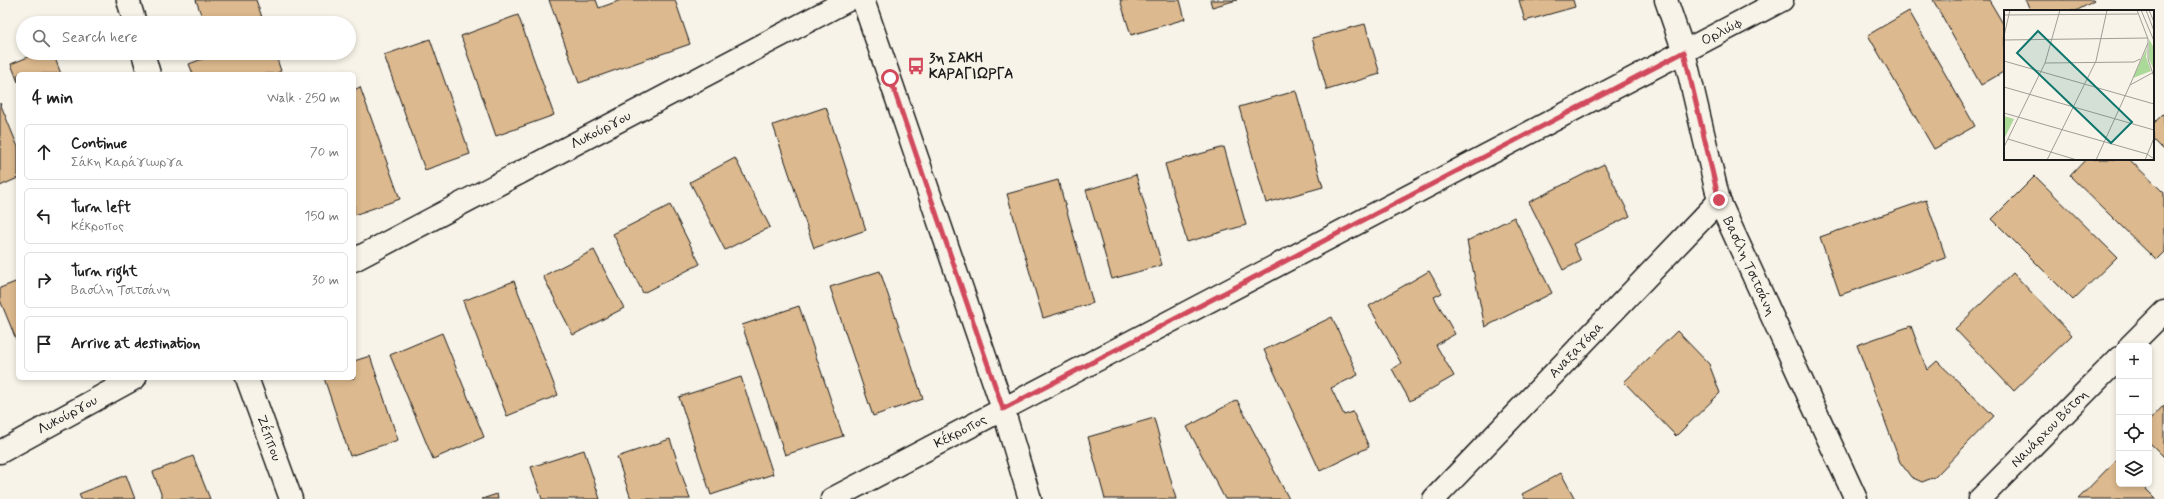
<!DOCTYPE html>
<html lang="en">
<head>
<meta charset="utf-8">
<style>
	:root { --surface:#fff; --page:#f6f6f6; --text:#222; --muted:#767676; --line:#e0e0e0 }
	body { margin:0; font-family:Mynerve,sans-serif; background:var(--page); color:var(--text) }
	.controls { position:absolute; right:12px; bottom:12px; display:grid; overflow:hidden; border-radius:6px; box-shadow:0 2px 6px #0003 }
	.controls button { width:36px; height:36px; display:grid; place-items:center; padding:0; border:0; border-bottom:1px solid var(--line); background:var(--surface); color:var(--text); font:20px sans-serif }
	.stop { position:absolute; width:12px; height:12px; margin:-9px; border:3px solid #d1495b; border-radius:50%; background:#fff }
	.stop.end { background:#d1495b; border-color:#fff; box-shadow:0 1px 4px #0008 }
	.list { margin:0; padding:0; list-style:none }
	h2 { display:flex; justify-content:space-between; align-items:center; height:52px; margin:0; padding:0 16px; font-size:17px }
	h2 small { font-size:13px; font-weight:400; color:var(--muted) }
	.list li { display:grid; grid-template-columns:26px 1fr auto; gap:12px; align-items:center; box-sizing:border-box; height:56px; margin:0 8px 8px; padding:0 8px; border:1px solid var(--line); border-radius:6px }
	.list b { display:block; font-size:15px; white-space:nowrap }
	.list p { margin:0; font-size:13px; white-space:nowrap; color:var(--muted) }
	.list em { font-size:13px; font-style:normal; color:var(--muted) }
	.icon { flex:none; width:22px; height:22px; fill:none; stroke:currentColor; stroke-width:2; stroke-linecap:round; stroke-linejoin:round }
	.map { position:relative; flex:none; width:2164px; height:499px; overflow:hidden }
	.search { position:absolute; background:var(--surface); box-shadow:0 2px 6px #0003; left:16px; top:16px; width:340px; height:44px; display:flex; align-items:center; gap:10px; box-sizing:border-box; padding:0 14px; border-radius:22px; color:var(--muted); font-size:15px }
	.panel { position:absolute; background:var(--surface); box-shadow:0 2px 6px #0003; left:16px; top:72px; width:340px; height:308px; border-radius:6px }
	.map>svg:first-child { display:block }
</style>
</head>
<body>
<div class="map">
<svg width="2164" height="499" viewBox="0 0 2164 499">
	<rect width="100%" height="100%" fill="#f7f3e8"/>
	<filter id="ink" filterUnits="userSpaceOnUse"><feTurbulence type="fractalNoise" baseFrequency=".025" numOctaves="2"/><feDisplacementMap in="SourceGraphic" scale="8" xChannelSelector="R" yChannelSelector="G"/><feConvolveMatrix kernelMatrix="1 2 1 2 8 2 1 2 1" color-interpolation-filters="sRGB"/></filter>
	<g filter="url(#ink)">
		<!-- building -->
		<path fill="#dcb98e" stroke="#1c1c1c" d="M196,0h60l8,23h-60z
			M549,0h47l3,8 22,-8h54l15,44 -111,39z
			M1120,0h60l5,19 -54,16z
			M1210,0h27l-25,7z
			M1519,0h54l2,7 -50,14z
			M1933,0h56l16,27v44l-24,14z
			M2025,0h68l1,1 -18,10h-45z
			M1909,11l66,115 -41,23 -66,-114z
			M518,15l36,100 -58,21 -35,-100z
			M1365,24l15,50 -53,16 -15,-52z
			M430,39l40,115 -45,16 -41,-115z
			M38,53h15l8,21h-43v8l-7,-18z
			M218,53h57l6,18 -6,3h-82l-4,-10z
			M360,87l40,112 -46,16v-125z
			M1296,91l27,96 -57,16 -27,-96z
			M0,103l18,44v31l-18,8z
			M826,107l40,123 -52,18 -41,-123z
			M2164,113v37l-11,-11v-15z
			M1224,147l22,78 -59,17 -22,-78z
			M735,158l35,69 -45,23 -35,-68z
			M2086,159h43l35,34v59l-8,8 -86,-84z
			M1604,164l26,52 -57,28 8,17 -18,9 -34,-68z
			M1136,175l26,90 -50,14 -26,-89z
			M2035,176l82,81 -44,43 -81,-81z
			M1058,180l35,123 -50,15 -36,-124z
			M1926,200l20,58 -106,37 -20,-58z
			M670,205l30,59 -57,29 -30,-59z
			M1514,217l38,76 -67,34 -18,-86z
			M594,250l30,58 -51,27 -30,-59z
			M880,271l43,128 -50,17 -43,-129z
			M1429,271l13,22 -8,4 21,37 -19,11 18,31 -44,25 -18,-32 9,-6 -32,-57z
			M2013,273l59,62 -58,56 -59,-62z
			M18,281v63l-18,-44v-12z
			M514,281l44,114 -51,21 -44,-115z
			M799,306l44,130 -58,19 -43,-130z
			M1332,317l26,58 -27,13 13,27 9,-3 16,35 -49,24 -56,-121z
			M1911,326l16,44 10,-9 57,55 -59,61 -13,5 -11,-5 -11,-15 -43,-117z
			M1677,331l32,33 11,29 -44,43 -52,-54z
			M442,333l42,104 -51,22 -43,-104z
			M370,356l28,84 -48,16 -26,-78h30v-17z
			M741,377l32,97 -62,21 -32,-98z
			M1237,400l52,99h-64l-38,-72z
			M2164,405v52l-15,-15v-21z
			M1154,418l22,81h-71l-17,-62z
			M670,439l20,60h-59l-14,-42z
			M584,450l16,49h-58l-11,-32z
			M193,456l17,43h-47l-10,-27z
			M2116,460l3,3v21h22l15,15h-78z
			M1561,473l14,26h-50l-3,-5z
			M126,475l9,24h-54l-2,-5z
			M497,494l1,5h-16z"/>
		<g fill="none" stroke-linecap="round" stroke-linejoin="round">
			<!-- minor casing -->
			<g stroke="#1c1c1c" stroke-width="25">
				<g id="minor">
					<path id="s1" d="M354,260l494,-260"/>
					<path d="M2130,346l34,-34"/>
					<path id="s2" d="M0,452l135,-74"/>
					<path id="s3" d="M832,499l950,-499"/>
					<path id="s4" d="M1434,499l285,-298"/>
					<path id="s5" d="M1980,499l139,-141"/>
				</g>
			</g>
			<!-- tertiary casing -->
			<g stroke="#1c1c1c" stroke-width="25">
				<g id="tertiary">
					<path d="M863,0l140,409 27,90"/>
					<path id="s6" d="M1666,0l18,52 35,149 137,298"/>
				</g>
			</g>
			<!-- secondary casing -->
			<g stroke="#1c1c1c" stroke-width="25">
				<g id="secondary">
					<path d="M128,0l7,23"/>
					<path d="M143,53l6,21"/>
					<path id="s7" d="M247,378l44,121"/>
				</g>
			</g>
			<!-- minor -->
			<use href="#minor" stroke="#f7f3e8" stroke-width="22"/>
			<!-- tertiary -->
			<use href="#tertiary" stroke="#f7f3e8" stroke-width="22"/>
			<!-- secondary -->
			<use href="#secondary" stroke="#f7f3e8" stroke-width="22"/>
		</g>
	</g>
	<g fill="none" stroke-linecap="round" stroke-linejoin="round" filter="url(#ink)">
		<!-- route -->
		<path stroke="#d1495b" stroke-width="5" d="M890,78l113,331 681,-357 35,148"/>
	</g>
	<!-- icons -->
	<defs>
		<g id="bus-bare" transform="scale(1.38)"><path d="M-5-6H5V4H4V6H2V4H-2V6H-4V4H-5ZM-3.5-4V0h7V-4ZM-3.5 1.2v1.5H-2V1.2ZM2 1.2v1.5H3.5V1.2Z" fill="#d1495b" stroke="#f7f3e8" stroke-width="2.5" paint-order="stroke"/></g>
	</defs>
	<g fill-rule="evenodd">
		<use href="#bus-bare" x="916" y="66"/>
	</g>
	<g text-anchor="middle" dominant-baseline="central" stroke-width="3" stroke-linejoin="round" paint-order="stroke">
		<!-- street labels -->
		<g font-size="14" fill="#1c1c1c" stroke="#f7f3e8">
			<text stroke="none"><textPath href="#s3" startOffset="1005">Ορλώφ</textPath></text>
			<text stroke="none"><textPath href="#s1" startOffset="279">Λυκούργου</textPath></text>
			<text stroke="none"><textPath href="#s6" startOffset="280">Βασίλη Τσιτσάνη</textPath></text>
			<text stroke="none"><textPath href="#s4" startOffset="206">Αναξαγόρα</textPath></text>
			<text stroke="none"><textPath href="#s2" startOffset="77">Λυκούργου</textPath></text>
			<text stroke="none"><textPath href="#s5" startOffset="99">Ναυάρχου Βότση</textPath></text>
			<text stroke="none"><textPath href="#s3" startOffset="145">Κέκροπος</textPath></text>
			<text stroke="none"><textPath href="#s7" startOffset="64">Ζέππου</textPath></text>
		</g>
		<!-- poi labels -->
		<g font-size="14" font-weight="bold" fill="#1c1c1c" stroke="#f7f3e8" text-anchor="start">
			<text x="929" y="58">3η ΣΑΚΗ<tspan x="929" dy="16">ΚΑΡΑΓΙΩΡΓΑ</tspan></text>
		</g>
	</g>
	<!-- overview -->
	<g transform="translate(2004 10)">
		<rect width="150" height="150" fill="#f7f3e8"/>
		<path d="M145,29l5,9v22l-5,-11zM143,38l-1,9 5,14 -18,7zM0,106l10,3 -10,20z" fill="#abd998"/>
		<path fill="none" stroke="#9f9d96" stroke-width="1" d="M133,0l11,29v20l6,18M137,0l13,31M142,0l8,21M145,0l5,12M0,5l134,-1M0,26l6,-26M0,30l144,-2M0,51l150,43M41,53l89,-1 6,-3M126,75l18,-42M0,77l150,43M0,103l143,41 7,5M4,129l69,21M0,137l41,-84 15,-53M43,150l49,-99 11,-51M92,150l34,-75 24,-13M141,150l9,-22"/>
		<path fill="#0f766e" fill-opacity="0.15" stroke="#0f766e" stroke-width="2" d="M34,21l94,91 -21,21 -94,-90z"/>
		<rect width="150" height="150" fill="none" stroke="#1c1c1c" stroke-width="2"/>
	</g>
</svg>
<div class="controls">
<button>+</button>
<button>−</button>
<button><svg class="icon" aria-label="locate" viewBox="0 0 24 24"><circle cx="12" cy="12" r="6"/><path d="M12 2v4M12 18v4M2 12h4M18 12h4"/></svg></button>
<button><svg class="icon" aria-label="layers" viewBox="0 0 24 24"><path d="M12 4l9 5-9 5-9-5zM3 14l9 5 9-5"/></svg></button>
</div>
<div class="stop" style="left:890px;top:78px"></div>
<div class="stop end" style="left:1719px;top:200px"></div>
<div class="search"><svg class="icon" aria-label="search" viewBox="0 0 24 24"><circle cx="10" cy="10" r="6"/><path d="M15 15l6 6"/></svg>Search here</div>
<section class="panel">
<h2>4 min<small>Walk · 250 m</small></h2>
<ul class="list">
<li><svg class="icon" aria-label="ahead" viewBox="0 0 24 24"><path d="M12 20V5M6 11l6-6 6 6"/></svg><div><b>Continue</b><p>Σάκη Καράγιωργα</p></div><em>70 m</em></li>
<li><svg class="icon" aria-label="left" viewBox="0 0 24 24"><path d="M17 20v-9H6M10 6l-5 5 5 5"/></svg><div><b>Turn left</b><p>Κέκροπος</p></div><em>150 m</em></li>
<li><svg class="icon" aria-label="right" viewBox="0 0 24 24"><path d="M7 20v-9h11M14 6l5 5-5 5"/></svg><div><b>Turn right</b><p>Βασίλη Τσιτσάνη</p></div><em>30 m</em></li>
<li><svg class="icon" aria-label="arrive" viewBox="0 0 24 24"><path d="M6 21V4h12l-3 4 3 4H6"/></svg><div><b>Arrive at destination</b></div></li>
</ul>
</section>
</div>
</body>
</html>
